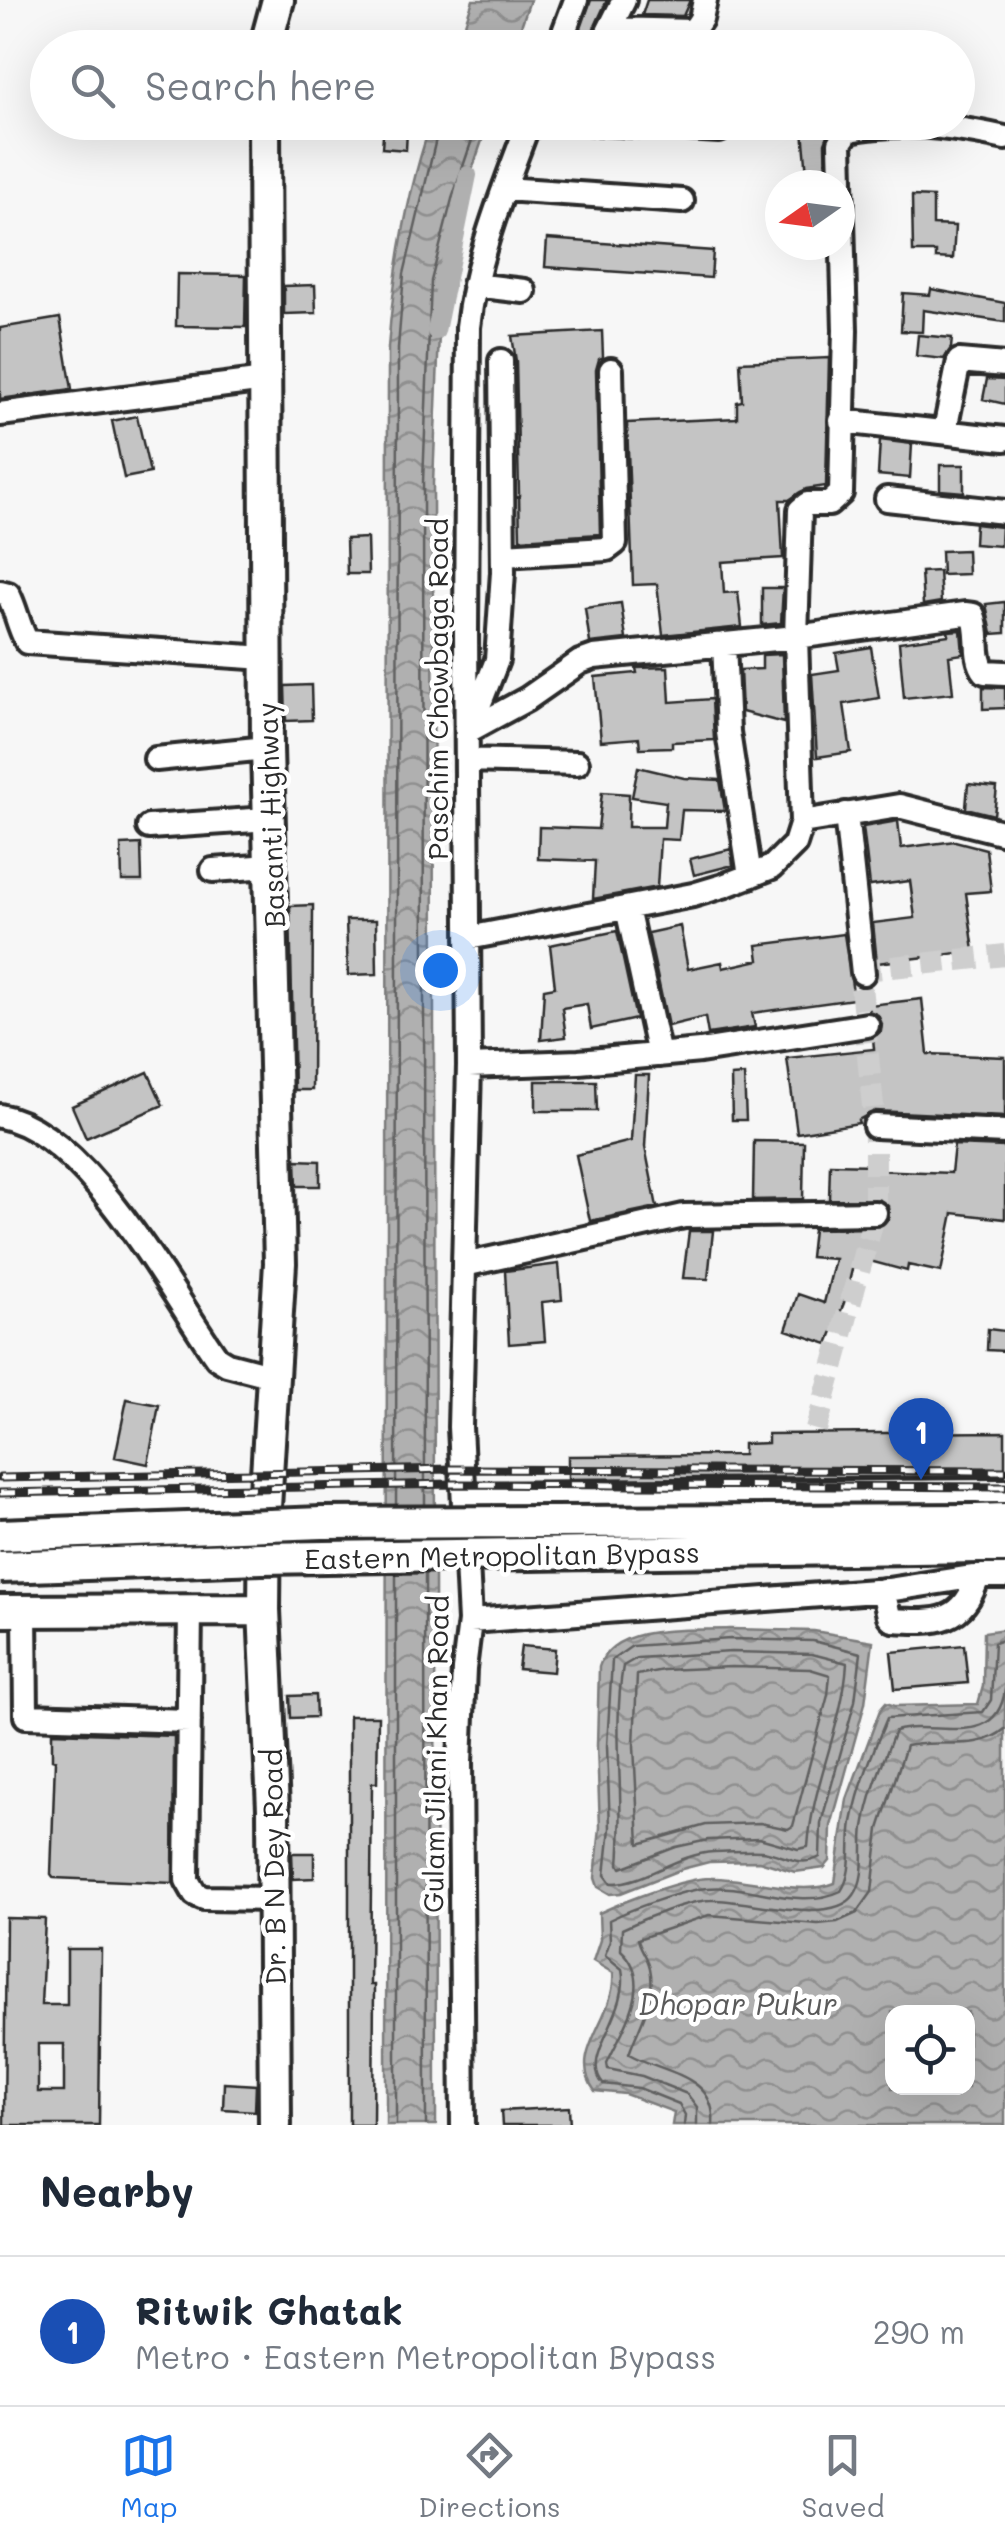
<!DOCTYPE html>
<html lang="en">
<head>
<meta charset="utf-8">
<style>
	:root { --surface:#fff; --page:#f2f2f3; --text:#1f2937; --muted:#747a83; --line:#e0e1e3; --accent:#1a73e8 }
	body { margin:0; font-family:Mali,sans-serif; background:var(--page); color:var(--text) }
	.controls { position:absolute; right:30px; bottom:30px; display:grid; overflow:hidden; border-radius:20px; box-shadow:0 10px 40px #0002 }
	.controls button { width:90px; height:90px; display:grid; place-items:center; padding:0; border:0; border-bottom:2px solid var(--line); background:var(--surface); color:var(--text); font:50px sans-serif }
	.compass { position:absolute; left:765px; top:170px; width:90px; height:90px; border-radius:50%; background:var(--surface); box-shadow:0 10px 40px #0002; rotate:256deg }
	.you { position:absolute; left:440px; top:970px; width:35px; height:35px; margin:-25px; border:8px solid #fff; border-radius:50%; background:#1a73e8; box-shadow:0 0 0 15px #1a73e833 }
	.badge { display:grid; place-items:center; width:65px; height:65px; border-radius:50%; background:var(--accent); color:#fff; font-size:32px; font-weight:700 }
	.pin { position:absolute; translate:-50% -82px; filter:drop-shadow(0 2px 5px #0008) }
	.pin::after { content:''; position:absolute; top:52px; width:35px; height:30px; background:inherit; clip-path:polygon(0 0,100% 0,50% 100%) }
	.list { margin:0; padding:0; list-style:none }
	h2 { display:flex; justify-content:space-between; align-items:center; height:130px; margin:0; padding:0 40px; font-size:42px }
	h2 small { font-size:32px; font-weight:400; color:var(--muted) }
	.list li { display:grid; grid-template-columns:65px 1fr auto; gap:30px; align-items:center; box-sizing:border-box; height:150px; padding:0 40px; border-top:2px solid var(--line) }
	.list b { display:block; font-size:38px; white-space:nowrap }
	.list p { margin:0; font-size:32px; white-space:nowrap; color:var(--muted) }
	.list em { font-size:32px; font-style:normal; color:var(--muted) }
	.icon { flex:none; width:55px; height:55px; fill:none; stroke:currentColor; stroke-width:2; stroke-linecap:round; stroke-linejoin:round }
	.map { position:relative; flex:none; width:1005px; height:2125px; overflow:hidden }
	.search { position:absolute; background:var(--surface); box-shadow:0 10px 40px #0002; left:30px; right:30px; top:30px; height:110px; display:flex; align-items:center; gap:25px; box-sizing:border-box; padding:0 35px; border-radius:55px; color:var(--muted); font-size:38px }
	.sheet { height:280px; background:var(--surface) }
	nav { display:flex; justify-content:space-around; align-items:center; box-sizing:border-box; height:140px; border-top:2px solid var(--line); background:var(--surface); font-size:28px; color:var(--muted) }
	nav a { display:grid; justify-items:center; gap:5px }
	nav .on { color:var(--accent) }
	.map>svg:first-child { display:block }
</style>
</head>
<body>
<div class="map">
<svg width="1005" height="2125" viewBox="0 0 1005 2125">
	<defs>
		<pattern id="water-waves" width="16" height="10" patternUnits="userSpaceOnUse" patternTransform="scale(2.5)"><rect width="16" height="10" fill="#b0b0b0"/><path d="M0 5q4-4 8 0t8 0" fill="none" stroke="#8f8f8f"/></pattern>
	</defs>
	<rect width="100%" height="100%" fill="#f7f7f7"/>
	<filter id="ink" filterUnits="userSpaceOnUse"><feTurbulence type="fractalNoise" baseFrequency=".01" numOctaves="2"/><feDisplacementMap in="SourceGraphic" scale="20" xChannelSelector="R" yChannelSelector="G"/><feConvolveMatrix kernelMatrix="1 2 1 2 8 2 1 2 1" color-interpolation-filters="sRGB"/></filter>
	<g filter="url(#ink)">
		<!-- water -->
		<path fill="url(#water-waves)" stroke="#7b7b7b" stroke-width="2.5" fill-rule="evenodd" d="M473,0h57l-16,47h-57z
			M431,123h57l-27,79 -20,81 -8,200 3,1642h-50l2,-1777c6,-77 18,-152 43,-225z
			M730,1629l84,2 59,10 -8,62 -34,123 -1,35 -6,7 -29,4 -36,-11 -50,1 -27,7 -61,24 -11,1 -12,-7 -3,-9 5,-51 -3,-81 2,-79c14,-45 92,-36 131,-38z
			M1005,1629v496h-333l2,-13 -49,-18 -30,-3c-29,-38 22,-74 18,-118l-20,-12 7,-21 -1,-27c26,-12 84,-35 112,-35 36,-1 90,19 124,5l12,-84 33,-89 6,-7 9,3 83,-2 5,-18 1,-54zM968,2012v76h-76v-76z"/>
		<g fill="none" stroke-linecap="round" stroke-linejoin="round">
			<!-- shore -->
			<path stroke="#606060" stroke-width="2.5" d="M396,1505l2,-1157 6,-74 36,-152
				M425,1505l-2,-1023 8,-201 21,-82 26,-77
				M396,1573v552
				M425,1573l1,552
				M730,1639l83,2 48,12 -6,48 -34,122 -1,34c-21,12 -37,-4 -59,-6 -15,-1 -32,1 -47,1 -38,2 -70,32 -103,31l-6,-8 5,-47 -3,-82 5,-86 20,-14z
				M731,1652l81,2 35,9c-4,63 -35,121 -39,184l-10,2 -39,-11 -51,2 -32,7 -55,21 -2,-4c6,-65 -7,-133 4,-198l14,-8z
				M731,1667l79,2 20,6 -2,20 -35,131 -5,3 -28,-6 -54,2 -67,19 -5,-98 3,-71 26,-5z
				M684,2125l1,-10 -6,-11 -40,-16 -36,-4c-24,-27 28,-71 19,-115l-17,-14 5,-14 -1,-21c22,-11 74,-30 98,-32 42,-5 93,23 134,3 13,-19 7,-46 11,-69 7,-36 21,-71 35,-104l96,-6 8,-12 3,-57 11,-4
				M697,2125v-18l-10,-13 -45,-18 -34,-7 -1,-6c16,-35 49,-81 14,-113l1,-21c23,-11 64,-28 89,-29 32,-2 121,27 143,-5 13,-18 7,-47 10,-68 5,-33 19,-65 31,-96 41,-12 101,20 110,-41
				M713,2125c4,-51 -51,-52 -84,-71 9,-28 28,-53 21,-86 -2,-11 -10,-19 -12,-29l71,-24 109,9 19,-2 20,-9 15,-21 7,-63 27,-83c32,-8 71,7 99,-17"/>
			<!-- canal -->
			<path stroke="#b0b0b0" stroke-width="18" d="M436,331l32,-156"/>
		</g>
		<!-- building -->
		<path fill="#c4c4c4" stroke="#2b2b2b" stroke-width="2.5" fill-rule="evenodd" d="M591,0h16l-22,48h-11z
			M647,0h43l-7,16 -41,-1z
			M384,122h14v8l9,1 -1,19 -24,-2z
			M831,128l-6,15 1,42h-18l-5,-55z
			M912,196l21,1v28l22,1 -2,33 -17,-1v-6h-23z
			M547,239l166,12 -2,27 -166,-11z
			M177,274l69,1 -1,52 -69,-1z
			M315,285l1,28 -32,1v-28z
			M931,289l74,14v19l-82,-12 -1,22 -21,-1 2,-38 27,2z
			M60,318l12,71 -72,10v-71z
			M602,331l1,26 -4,2 -3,11 4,164 -80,5 -4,-178 -4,-25z
			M918,335l34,3 -1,10 -7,11 -28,-3z
			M829,358l-3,128 -20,3 -17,11h-9l3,58 -61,4 2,31 14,-1 4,35 -79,8 -6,-51 -24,1 -6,-162 110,-5v-16l5,-1 -2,-39z
			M987,379l18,1v24l-22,-5z
			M137,416l13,57 -26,5 -12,-57z
			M880,440l32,4 -2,34 -32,-3z
			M940,465h24v27l-24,-2z
			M975,524l26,3 -1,19 -26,-2z
			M367,538l1,36h-21l-1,-35z
			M967,550l1,24 -26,1 -1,-24z
			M939,571l2,31 -18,3 -2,-33z
			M762,588h21l-2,35 -19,2z
			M1005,602v31l-13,1 -6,-30z
			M621,603l5,36 -36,4 -5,-35z
			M961,630l2,24 -14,2 4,37 -49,5 -5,-56 50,-7 -1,-4z
			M871,647l8,51 -35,6 7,48 -34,5 -5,-83 27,-4 -3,-17z
			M782,654l2,69 -42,-11 -2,-42 22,-1v-14z
			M668,667l2,35 42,-3 2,41 -42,2v5l-32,1 -1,-10 -38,3 -6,-64 42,-4 -1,-5z
			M311,685l1,35 -26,1 -1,-35z
			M983,687l22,1v20l-22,1z
			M638,767l46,11 36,2 5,31 -43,-1 -3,30 -19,-1 -3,48 -64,12 2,-38 -57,-2 1,-32 59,2 4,-37 27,2 -1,33h36l2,-25 -34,-5z
			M968,784l29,3 -3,28 -28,-7z
			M898,821l3,27 54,-7 31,8 5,42 -25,2 8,58 -97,12 -4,-40 42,-5 -5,-37 -40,5 -7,-59z
			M141,844l1,37h-20l-1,-36z
			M731,849l2,16 -39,10 -4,-16z
			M313,905l-1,185h-18l-4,-184z
			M346,920h30l1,54 -29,1z
			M680,926l8,43 34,-7 1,6 36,-8 -2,-15 87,-11 10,65 -102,14 3,14 -47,7 -3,-17 -37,9 -20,-93z
			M617,931l19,88 -45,10 -4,-25 -25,4 4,29 -25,3 3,-51 11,-2 -5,-42z
			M922,999l6,55 77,3v60l-130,-6 -17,9 1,3 -62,10 -10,-75 87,-9 -1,-11 8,-7 1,-7 -4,-9 -9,-4v-6z
			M148,1072l15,33 -77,33 -14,-32z
			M635,1075h14l-4,72 12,60 -67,14 -14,-66 55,-14z
			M744,1075l2,45h-14l-1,-44z
			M536,1081h60l1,30h-61z
			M754,1141l50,1 -1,57 -50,1z
			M954,1145l51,2v72l-52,-6 -12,59 -33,-7 -1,6 -52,-14 -11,46 -16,41 -42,-14 12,-36 26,9 11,-44 -25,-2 3,-28 62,-1 13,-9v-13l-7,-6 -52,-1 1,-35 43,1 -1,5 79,3z
			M296,1160l24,1v25h-23z
			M689,1231h24l-5,48 -25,-1z
			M559,1264l3,36 -20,2 3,39 -36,3 -4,-73z
			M988,1329l17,2v20l-18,-1z
			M127,1399l32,6 -11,59 -33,-7z
			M1005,1432v44l-437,3v-23l175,-1v-11l25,-1v-9z
			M964,1645l4,38 -73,6 -4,-37z
			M521,1646l34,3 -2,23 -35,-3z
			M315,1695l1,22 -25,1 -1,-22z
			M349,1716h29l-1,67h-5l-2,202h4l-1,140h-24z
			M52,1732l122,4 -1,147 -119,-5 -3,-4 4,-114 -3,-1z
			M292,1853h22v25l-21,1z
			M6,1918l39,1 -4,86h26v-56h34l-2,176h-95zM38,2044h26v48h-26z
			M224,2083l32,2 -1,26 -32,-2z
			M569,2107l1,18h-68l-1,-14z"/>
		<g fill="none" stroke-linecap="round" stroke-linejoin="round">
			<!-- minor-tunnel -->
			<path stroke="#cecece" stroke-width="22" stroke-dasharray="22 11" stroke-linecap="butt" d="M816,1430l59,-217v-87l-14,-140 2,-13 11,-4 131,-14"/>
			<!-- minor casing -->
			<g stroke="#2b2b2b" stroke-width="30">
				<path id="minor" d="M610,29l83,2 8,-12 4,-19
					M558,48l18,-48
					M600,48l24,-48
					M587,122l132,8
					M504,189l178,12
					M474,285l50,6
					M0,414l265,-34
					M841,421l164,18
					M945,430l14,-69 46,4
					M887,499l118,13
					M503,555l104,-6 8,-6 -4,-173
					M0,592l8,2c8,15 10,32 19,48l239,16
					M724,644l4,88 22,144
					M468,718l12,-15 17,-43 6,-88 -2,-211
					M468,731l59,-32 53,-37 14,-5 202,-20 169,-23 8,1c8,18 0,42 12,57l20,1
					M156,759l111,-11
					M468,760l109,3
					M846,814l17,159
					M802,822l97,-16 106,27
					M149,827l120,-8
					M213,870l58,-4
					M627,908l32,147
					M468,938l225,-43 30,-9 49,-19 23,-23 7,-22 -6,-185 4,-127 7,-6h22l12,-11 4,-163 -5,-187 9,-13c49,-10 108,-3 156,8
					M469,1066l110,-4 121,-11 167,-26
					M0,1116c87,16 169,175 217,242l10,6 46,12
					M875,1126l130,6
					M464,1265l220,-49 191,-3
					M464,1495l541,-4
					M883,1590l6,26 4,4c45,3 71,3 85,-44
					M190,1609l-3,271 8,14 9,4 71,1
					M25,1611l1,105 163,5
					M470,1621l418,-31 90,-14h27
					M463,2125l-3,-363 4,-93 6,-48 -10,-194 9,-361 -3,-434 2,-305c8,-71 36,-138 61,-205"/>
			</g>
			<!-- major casing -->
			<g stroke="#2b2b2b" stroke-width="38">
				<path id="major" d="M265,48l13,-48
					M264,122l3,626 13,515 -15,244 -1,103 9,199 2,316
					M0,1511l265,-4
					M978,1520l27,-1
					M980,1547h25
					M0,1611l264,-1"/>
			</g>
			<!-- minor -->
			<use href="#minor" stroke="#fff" stroke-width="22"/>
			<!-- major -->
			<use href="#major" stroke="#fff" stroke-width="30"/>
			<!-- rail casing -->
			<g stroke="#2b2b2b" stroke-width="9">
				<path id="rail" d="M0,1478l452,-9 553,2
					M0,1493l452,-9 553,3"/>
			</g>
			<!-- rail -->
			<use href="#rail" stroke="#fff" stroke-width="5" stroke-dasharray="15" stroke-linecap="butt"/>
			<!-- major-bridge casing -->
			<g stroke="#2b2b2b" stroke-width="38" stroke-linecap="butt">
				<path id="major-bridge" d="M0,1535l322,-12 656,-3
					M0,1567l261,-9 719,-11"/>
			</g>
			<!-- major-bridge -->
			<use href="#major-bridge" stroke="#fff" stroke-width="30"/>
		</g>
	</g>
	<g text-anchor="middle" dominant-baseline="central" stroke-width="9" stroke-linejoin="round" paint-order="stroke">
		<!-- street labels -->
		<g font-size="28" fill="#2b2b2b" stroke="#fff">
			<text transform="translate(437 689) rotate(-90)">Paschim Chowbaga Road</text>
			<text transform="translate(270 815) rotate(-92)">Basanti Highway</text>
			<text transform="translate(502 1555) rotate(-1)">Eastern Metropolitan Bypass</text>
			<text transform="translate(435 1754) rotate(-89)">Gulam Jilani Khan Road</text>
			<text transform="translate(273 1867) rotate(-91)">Dr. B N Dey Road</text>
		</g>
		<!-- water labels -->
		<g font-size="30" font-style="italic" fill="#5a5a5a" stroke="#fff">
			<text x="738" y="2003">Dhopar Pukur</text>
		</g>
	</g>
</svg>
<div class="controls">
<button><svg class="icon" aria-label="locate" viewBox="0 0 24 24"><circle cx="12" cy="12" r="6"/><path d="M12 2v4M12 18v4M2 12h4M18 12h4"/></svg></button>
</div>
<svg class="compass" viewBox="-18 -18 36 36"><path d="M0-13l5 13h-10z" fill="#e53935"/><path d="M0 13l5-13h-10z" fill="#747a83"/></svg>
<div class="you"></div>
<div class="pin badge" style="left:921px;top:1480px;background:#1a4fb4">1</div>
<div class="search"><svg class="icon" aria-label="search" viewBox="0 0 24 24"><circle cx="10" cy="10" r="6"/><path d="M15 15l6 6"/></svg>Search here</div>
</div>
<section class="sheet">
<h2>Nearby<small></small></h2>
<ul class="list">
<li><span class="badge" style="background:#1a4fb4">1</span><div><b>Ritwik Ghatak</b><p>Metro · Eastern Metropolitan Bypass</p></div><em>290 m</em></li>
</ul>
</section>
<nav>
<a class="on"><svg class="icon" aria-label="map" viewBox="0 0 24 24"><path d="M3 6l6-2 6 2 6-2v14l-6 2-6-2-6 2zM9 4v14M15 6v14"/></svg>Map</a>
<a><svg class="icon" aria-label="directions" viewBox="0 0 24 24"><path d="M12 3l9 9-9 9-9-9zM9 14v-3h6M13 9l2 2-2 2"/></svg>Directions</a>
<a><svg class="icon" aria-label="saved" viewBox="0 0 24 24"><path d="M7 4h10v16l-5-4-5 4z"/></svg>Saved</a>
</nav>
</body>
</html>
